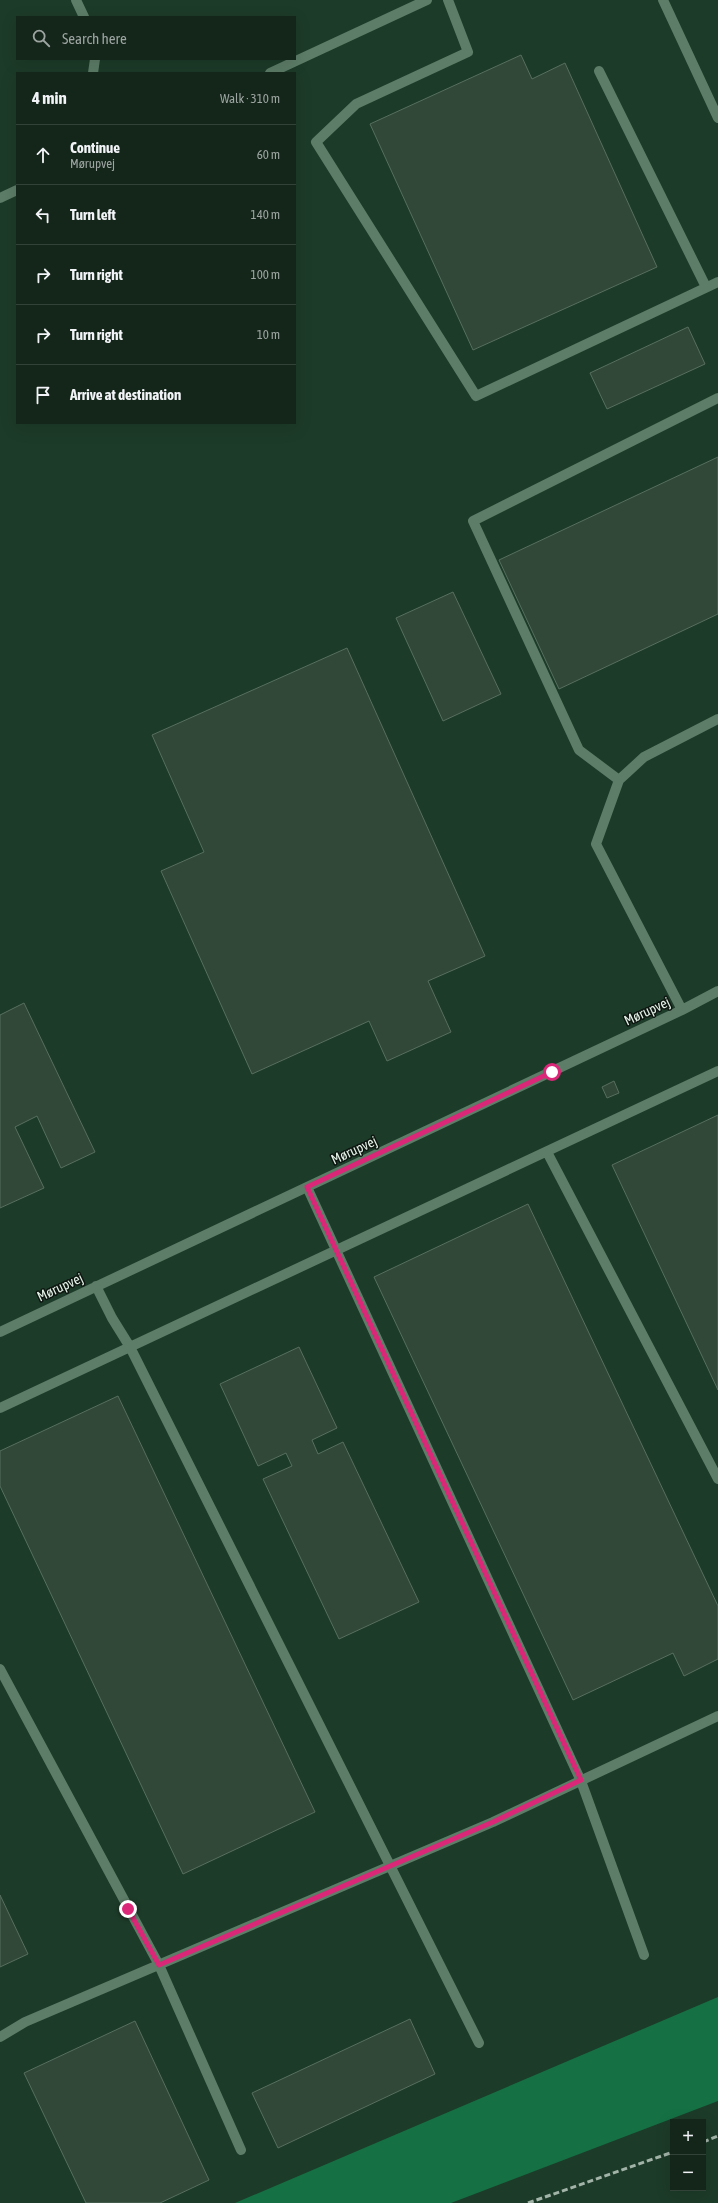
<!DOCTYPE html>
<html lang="en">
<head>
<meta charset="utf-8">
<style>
	:root { --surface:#14251a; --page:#213127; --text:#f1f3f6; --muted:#9da5a2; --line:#334239 }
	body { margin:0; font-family:"Asap Condensed",sans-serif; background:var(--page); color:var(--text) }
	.controls { position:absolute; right:12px; bottom:12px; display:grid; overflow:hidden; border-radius:0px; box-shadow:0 4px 16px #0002 }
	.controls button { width:36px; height:36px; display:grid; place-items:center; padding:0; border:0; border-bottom:1px solid var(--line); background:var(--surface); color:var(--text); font:20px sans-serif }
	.stop { position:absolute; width:12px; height:12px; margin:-9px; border:3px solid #db2777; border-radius:50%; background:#fff }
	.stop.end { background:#db2777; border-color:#fff; box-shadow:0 1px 4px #0008 }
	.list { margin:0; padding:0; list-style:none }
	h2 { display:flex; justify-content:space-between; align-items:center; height:52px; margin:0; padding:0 16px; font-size:17px }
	h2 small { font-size:13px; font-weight:400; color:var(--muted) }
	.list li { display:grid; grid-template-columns:26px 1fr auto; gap:12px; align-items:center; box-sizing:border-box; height:60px; padding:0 16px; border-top:1px solid var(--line) }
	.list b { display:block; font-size:15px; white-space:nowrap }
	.list p { margin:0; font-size:13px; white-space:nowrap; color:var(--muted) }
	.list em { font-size:13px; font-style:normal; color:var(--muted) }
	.icon { flex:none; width:22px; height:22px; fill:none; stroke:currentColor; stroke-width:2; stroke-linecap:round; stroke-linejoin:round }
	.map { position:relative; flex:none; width:718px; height:2203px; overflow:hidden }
	.search { position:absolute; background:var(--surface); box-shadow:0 4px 16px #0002; left:16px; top:16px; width:280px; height:44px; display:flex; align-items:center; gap:10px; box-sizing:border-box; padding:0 14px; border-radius:0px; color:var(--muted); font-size:15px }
	.panel { position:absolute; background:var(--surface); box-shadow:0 4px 16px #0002; left:16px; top:72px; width:280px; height:352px; border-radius:0px }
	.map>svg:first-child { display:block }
</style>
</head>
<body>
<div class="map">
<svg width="718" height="2203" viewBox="0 0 718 2203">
	<rect width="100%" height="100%" fill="#1a3123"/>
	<!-- built -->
	<path fill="#1d3b29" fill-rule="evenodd" d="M0,0h718v2203h-718zM17,17h278v42h-278zM17,73h278v350h-278zM673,2122h30v66h-30z"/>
	<!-- forest -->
	<path fill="#157044" d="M718,1997v104l-267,102h-216z"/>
	<!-- building -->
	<path fill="#314839" stroke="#576f5f" d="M521,55l11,24 33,-16 92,204 -184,83 -103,-226z
		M688,327l17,37 -98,45 -17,-36z
		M718,457v157l-159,75 -60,-129z
		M453,592l48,102 -58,27 -47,-103z
		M347,648l138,308 -57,25 23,51 -64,29 -18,-40 -117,53 -91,-203 43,-19 -52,-117z
		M24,1003l71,149 -34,16 -24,-52 -22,11 29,61 -44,20v-193z
		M614,1081l5,12 -12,5 -5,-11z
		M718,1115v275l-106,-225z
		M528,1204l190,402v53l-34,17 -11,-23 -100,47 -199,-423z
		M299,1347l38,81 -25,12 6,14 25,-12 76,160 -80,37 -76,-160 29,-13 -6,-13 -28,13 -38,-82z
		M118,1396l197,416 -132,62 -183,-388v-35z
		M0,1895l28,59 -28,13z
		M410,2019l25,55 -157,74 -26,-55z
		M135,2021l74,159 -49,23h-74l-62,-130z"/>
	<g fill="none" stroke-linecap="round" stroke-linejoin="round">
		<!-- minor -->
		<path stroke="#5d7d68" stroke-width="10" d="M76,0l8,17
			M448,0l20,52 -112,52 -40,38 160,254 242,-114
			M663,0l55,118
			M599,71l107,216
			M93,73l2,-14
			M270,73l157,-73
			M0,198l17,-8
			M619,780l-40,-30 -106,-229 245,-123
			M682,1010l-86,-166 23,-64 25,-23 74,-38
			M547,1152l171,327
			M307,1187l274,594 63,174
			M96,1286l16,32 18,29 349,696
			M0,1332l682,-322 36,-19
			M0,1408l718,-337
			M0,1669l159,296 82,185
			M0,2037l25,-15 468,-200 225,-106"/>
		<!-- rail -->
		<path stroke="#a2b3a8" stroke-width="3" stroke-dasharray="6 3" stroke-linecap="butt" d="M703,2142l15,-6
			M528,2203l145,-51"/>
	</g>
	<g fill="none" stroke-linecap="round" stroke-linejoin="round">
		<!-- route -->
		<path stroke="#db2777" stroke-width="5" d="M128,1909l31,56 334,-143 88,-42 -274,-593 245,-115"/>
	</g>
	<g text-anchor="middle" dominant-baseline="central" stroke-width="3" stroke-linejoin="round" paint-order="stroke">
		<!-- street labels -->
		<g font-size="14" fill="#e4f2e8" stroke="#0d1610">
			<text transform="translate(647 1011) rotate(-25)">Mørupvej</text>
			<text transform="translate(354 1150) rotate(-25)">Mørupvej</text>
			<text transform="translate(60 1287) rotate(-25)">Mørupvej</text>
		</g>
	</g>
</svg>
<div class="controls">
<button>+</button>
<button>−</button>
</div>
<div class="stop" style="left:552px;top:1072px"></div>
<div class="stop end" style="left:128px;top:1909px"></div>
<div class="search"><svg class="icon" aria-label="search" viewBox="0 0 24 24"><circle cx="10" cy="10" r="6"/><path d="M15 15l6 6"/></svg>Search here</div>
<section class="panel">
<h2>4 min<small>Walk · 310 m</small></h2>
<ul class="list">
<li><svg class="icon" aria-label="ahead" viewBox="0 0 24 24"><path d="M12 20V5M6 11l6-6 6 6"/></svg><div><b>Continue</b><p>Mørupvej</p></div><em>60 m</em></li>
<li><svg class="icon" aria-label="left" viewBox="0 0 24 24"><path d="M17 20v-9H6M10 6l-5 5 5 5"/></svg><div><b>Turn left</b></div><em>140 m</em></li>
<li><svg class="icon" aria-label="right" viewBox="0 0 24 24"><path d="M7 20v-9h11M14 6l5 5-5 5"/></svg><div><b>Turn right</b></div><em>100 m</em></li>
<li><svg class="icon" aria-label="right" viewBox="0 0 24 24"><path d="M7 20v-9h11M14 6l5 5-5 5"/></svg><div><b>Turn right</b></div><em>10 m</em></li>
<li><svg class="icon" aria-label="arrive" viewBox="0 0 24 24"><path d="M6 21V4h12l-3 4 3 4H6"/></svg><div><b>Arrive at destination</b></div></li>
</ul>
</section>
</div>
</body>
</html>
